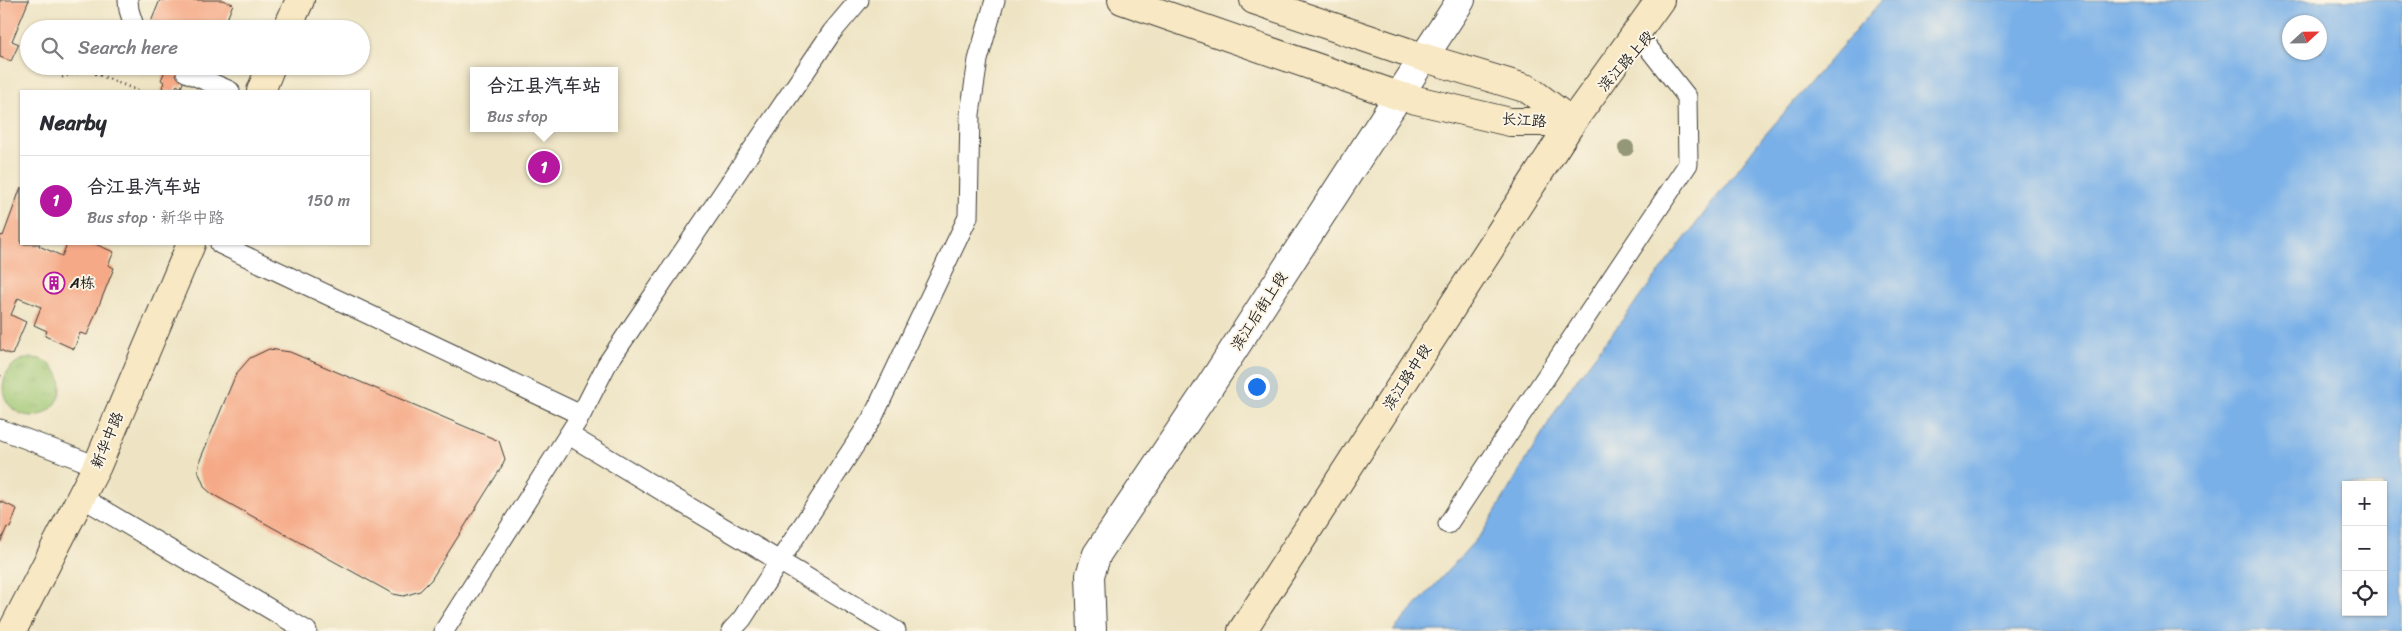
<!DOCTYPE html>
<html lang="en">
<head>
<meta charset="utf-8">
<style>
	:root { --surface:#fff; --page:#f7f7f7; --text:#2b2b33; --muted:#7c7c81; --line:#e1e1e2; --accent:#b5179e }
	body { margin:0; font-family:Sriracha,"LXGW WenKai TC",sans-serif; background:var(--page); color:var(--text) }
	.controls { position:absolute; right:15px; bottom:15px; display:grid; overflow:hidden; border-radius:0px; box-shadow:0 1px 4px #0004 }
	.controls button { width:45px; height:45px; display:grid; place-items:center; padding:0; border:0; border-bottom:1px solid var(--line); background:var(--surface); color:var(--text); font:25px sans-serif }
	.compass { position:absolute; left:2282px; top:15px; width:45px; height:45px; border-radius:50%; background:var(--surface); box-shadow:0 1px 4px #0004; rotate:68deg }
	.you { position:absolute; left:1256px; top:386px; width:18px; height:18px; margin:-12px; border:4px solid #fff; border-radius:50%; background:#1a73e8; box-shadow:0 0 0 8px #1a73e833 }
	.badge { display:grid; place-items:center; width:32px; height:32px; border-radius:50%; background:var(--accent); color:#fff; font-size:16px; font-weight:700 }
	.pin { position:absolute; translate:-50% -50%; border:2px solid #fff; box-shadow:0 1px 5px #0006 }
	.popup { position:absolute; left:470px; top:67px; width:148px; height:65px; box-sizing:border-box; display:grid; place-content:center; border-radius:0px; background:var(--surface); filter:drop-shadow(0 1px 4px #0005); font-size:16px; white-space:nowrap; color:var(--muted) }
	.popup b { font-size:19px; color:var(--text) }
	.popup::after { content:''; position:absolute; left:50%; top:100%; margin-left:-10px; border:10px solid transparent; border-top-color:var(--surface) }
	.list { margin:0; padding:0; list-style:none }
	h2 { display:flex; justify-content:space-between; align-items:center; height:65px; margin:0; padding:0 20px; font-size:21px }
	h2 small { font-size:16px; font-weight:400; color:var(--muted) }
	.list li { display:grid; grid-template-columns:32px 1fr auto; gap:15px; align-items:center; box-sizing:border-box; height:90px; padding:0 20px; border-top:1px solid var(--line) }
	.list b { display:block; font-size:19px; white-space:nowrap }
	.list p { margin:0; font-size:16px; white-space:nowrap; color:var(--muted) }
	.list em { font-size:16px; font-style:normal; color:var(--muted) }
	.icon { flex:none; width:28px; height:28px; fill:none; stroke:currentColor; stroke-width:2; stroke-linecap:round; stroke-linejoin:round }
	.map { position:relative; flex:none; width:2402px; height:631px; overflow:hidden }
	.search { position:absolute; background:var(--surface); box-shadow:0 1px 4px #0004; left:20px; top:20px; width:350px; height:55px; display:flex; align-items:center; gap:12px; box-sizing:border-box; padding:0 18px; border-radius:28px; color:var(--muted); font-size:19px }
	.panel { position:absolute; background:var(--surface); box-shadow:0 1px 4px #0004; left:20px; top:90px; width:350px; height:155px; border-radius:0px }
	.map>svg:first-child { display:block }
</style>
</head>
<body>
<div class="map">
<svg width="2402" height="631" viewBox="0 0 2402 631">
	<defs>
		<pattern id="park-tufts" width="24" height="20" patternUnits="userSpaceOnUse" patternTransform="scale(1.25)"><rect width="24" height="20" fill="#9ec672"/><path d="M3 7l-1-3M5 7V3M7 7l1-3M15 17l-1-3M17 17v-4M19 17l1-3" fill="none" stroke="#88aa62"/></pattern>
	</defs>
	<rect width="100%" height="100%" fill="#fcf5e5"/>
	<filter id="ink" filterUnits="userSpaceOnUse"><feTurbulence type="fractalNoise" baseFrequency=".02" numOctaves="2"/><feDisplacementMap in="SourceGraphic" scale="10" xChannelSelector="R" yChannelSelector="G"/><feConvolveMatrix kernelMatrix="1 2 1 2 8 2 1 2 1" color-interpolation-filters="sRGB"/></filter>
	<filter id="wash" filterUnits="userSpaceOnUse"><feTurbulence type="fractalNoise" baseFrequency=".0096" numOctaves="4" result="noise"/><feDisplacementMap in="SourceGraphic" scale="20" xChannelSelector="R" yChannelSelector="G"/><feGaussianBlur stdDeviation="1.12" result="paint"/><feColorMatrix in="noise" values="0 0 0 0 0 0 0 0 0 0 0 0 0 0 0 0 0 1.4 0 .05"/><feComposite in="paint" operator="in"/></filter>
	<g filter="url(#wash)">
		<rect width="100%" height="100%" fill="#eee4c4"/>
		<!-- park -->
		<path fill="url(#park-tufts)" stroke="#5d7147" d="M3 387a29 29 0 1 1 58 0a29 29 0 1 1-58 0Z"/>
		<!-- water -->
		<path fill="#79b0e8" stroke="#4a6682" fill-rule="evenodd" d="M1882,0h520v631h-1009l90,-99 84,-140 191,-249zM2290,22h30v30h-30zM2346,485h37v127h-37z"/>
		<g id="blocks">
			<!-- building -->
			<path fill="#f5a986" d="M0,0h29l-17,41 7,3 -8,17 -11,-4z
				M160,0h62l11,4 -10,25h-75z
				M167,66h22l-8,22 -4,-3 -3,6h-13l3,-9 -3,-2z
				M21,187v57h19l-1,2 23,10 5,-12h28l19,8 -6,13 6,3 -27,67 -7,-2 -6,16 -29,-13 2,-5 -13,-6 7,-18 -23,-9 -7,17 15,7 -14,33 -12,-5v-115l3,1z
				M269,349l21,3 209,89 6,18 -4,9 -70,112 -11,11 -16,5 -11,-2 -181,-100 -7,-6 -7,-17 2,-11 36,-86 14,-16z
				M0,501l17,8 -7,19 -3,-1 -7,16z"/>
		</g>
	</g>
	<g filter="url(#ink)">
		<use href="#blocks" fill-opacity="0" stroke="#3c3a35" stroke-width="1"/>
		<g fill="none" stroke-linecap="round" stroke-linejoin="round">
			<!-- lane casing -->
			<g stroke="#3c3a35" stroke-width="21">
				<path id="lane" d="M128,0l1,10 6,19
					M186,72l44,19
					M220,244l361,171
					M0,429l97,37
					M569,435l327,196
					M81,497l226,134
					M1448,524l240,-360 -1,-67 -44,-56
					M444,631l137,-216 26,-51 225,-332 27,-32
					M731,631l11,-12 131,-202 95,-200 2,-103 8,-54 17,-60"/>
			</g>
			<!-- street casing -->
			<g stroke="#3c3a35" stroke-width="30">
				<path id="street" d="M1092,631l-2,-56 7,-21 107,-159 257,-395"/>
			</g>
			<!-- secondary casing -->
			<g stroke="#3c3a35" stroke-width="30">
				<path id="secondary" d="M1122,0l277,96 111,26h62
					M1254,0l171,58 103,31 44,33
					M287,29l13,-29
					M261,91l10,-25
					M12,631l85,-165 94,-222
					M1242,631l330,-509 88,-122"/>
			</g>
			<!-- path -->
			<path stroke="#3c3a35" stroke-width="3" stroke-dasharray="1 4" stroke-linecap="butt" d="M62,77l25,-7 52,21
				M0,376l4,2"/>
			<!-- lane -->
			<use href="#lane" stroke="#fff" stroke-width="19"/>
			<!-- street -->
			<use href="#street" stroke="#fff" stroke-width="28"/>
			<!-- secondary -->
			<use href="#secondary" stroke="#f8e8c3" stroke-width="28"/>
		</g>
		<!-- trees -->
		<circle fill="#949778" cx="1626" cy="148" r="8"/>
	</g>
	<!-- icons -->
	<defs>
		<g id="building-ring" transform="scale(1.125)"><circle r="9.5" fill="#fcf5e5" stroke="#b5179e" stroke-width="1.5"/><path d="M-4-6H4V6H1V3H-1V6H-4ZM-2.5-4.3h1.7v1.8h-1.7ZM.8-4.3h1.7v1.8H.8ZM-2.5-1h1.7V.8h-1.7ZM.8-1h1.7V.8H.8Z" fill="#b5179e"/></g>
	</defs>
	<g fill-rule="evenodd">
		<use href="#building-ring" x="54" y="283"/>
	</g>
	<g text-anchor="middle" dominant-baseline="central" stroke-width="4" stroke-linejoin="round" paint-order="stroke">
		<!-- street labels -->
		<g font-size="15" fill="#1c1c1c" stroke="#fcf5e5">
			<text transform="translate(1626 61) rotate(-48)">滨江路上段</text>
			<text transform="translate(1524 120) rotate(4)">长江路</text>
			<text transform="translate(1259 311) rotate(-57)">滨江后街上段</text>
			<text transform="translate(1407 377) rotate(-57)">滨江路中段</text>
			<text transform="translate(107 440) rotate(-67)">新华中路</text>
		</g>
		<!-- poi labels -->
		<g font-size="15" fill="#1c1c1c" stroke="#fcf5e5" text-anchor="start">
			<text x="70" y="283">A栋</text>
		</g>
	</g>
</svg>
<div class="controls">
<button>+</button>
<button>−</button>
<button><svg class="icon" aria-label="locate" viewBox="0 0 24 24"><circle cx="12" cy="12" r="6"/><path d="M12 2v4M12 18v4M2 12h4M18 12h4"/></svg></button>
</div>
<svg class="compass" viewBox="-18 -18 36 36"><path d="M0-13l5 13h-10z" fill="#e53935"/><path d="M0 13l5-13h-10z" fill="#7c7c81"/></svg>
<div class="you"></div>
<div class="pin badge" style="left:544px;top:167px">1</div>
<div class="popup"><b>合江县汽车站</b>Bus stop</div>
<div class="search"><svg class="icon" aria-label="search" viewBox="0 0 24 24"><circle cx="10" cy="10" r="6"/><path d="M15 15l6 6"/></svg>Search here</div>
<section class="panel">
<h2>Nearby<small></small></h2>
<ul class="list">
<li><span class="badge">1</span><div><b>合江县汽车站</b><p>Bus stop · 新华中路</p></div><em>150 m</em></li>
</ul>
</section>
</div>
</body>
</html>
